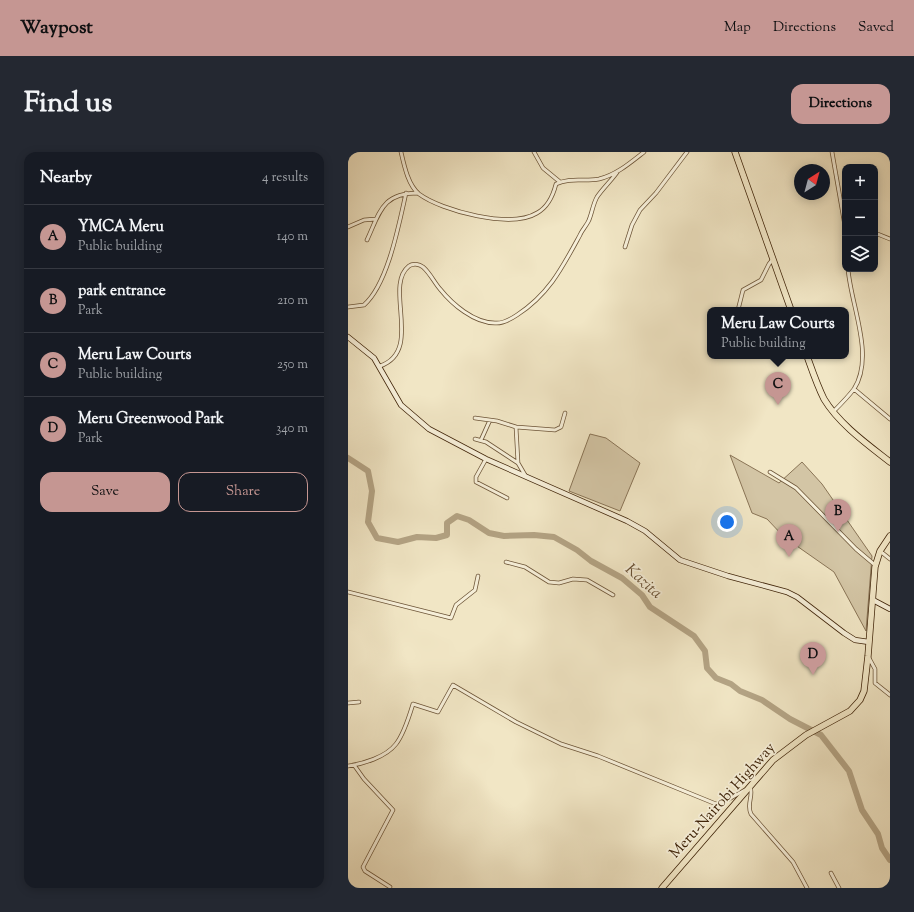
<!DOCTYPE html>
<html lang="en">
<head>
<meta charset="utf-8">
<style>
	:root { --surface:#171b24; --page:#242831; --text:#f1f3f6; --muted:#9ea1a6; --line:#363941; --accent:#c59692 }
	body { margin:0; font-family:"Sorts Mill Goudy",serif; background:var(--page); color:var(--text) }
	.controls { position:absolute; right:12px; top:12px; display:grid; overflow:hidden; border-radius:8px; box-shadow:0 2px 10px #0003 }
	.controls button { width:36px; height:36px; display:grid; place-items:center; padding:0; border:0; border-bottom:1px solid var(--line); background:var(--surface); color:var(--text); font:20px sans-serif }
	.compass { position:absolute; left:446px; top:12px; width:36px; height:36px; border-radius:50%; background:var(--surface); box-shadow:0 2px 10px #0003; rotate:36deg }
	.you { position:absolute; left:379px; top:370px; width:14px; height:14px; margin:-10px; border:3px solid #fff; border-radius:50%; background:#1a73e8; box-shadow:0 0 0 6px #1a73e833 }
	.badge { display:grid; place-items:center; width:26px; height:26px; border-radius:50%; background:var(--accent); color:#111; font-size:13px; font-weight:700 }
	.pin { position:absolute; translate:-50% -33px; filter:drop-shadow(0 1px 2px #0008) }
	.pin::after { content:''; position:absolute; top:21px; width:14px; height:12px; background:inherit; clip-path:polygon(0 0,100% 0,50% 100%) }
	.popup { position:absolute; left:359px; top:155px; width:142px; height:52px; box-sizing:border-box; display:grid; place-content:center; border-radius:8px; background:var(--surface); filter:drop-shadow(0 1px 3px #0005); font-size:13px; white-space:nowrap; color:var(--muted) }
	.popup b { font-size:15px; color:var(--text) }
	.popup::after { content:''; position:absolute; left:50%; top:100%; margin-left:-8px; border:8px solid transparent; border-top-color:var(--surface) }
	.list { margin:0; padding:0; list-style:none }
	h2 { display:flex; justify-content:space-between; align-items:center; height:52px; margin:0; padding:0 16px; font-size:17px }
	h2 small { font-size:13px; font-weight:400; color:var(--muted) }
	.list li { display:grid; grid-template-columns:26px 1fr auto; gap:12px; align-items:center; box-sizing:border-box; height:64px; padding:0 16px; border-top:1px solid var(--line) }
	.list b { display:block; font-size:15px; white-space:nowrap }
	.list p { margin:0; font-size:13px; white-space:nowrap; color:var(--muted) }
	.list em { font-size:13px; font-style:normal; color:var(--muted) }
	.actions { display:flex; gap:8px; padding:12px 16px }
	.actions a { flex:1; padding:9px 0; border:1px solid var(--accent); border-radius:12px; text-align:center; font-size:14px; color:var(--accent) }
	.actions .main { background:var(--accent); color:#111 }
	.icon { flex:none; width:22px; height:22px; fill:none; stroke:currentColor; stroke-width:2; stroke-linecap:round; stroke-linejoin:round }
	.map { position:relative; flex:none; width:542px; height:736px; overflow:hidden; border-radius:12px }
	header { display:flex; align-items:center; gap:24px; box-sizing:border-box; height:56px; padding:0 20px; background:var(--accent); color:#111 }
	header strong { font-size:19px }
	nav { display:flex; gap:22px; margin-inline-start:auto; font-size:14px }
	.intro { display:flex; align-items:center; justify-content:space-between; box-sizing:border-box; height:96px; padding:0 24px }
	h1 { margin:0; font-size:28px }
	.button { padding:10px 18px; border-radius:12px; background:var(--accent); color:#111; font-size:14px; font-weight:700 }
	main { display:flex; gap:24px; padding:0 24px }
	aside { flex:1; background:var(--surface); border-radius:12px; box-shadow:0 2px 10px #0003 }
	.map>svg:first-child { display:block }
</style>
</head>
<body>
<header>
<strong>Waypost</strong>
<nav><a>Map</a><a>Directions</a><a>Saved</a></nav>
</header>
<div class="intro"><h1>Find us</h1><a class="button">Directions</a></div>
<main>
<aside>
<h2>Nearby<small>4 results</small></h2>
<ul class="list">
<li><span class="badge">A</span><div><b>YMCA Meru</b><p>Public building</p></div><em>140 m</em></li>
<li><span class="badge">B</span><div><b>park entrance</b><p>Park</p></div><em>210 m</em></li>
<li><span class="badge">C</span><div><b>Meru Law Courts</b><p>Public building</p></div><em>250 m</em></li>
<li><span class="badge">D</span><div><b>Meru Greenwood Park</b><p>Park</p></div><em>340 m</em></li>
</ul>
<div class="actions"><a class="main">Save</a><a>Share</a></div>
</aside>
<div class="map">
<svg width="542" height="736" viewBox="0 0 542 736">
	<rect width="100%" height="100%" fill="#f1e6c5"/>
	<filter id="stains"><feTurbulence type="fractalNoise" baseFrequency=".005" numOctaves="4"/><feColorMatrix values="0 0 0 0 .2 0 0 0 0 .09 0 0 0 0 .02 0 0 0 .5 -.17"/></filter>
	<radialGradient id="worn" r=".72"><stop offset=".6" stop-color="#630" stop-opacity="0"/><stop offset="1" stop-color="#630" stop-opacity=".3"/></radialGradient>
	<!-- green -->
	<path fill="#d3c5a5" stroke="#897456" d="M242,282l16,4 34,25 -20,48 -51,-20z
		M382,303l49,28 23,-21 20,22 50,72 -6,75 -32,-59 -50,-35 -17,-18 -15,-6z"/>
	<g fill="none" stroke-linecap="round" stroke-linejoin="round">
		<!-- river -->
		<path stroke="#b4a485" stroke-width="6" d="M0,306l20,13 4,20 -4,31 9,16 21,4 19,-5 19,1 11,-3v-12l10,-7 12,4 20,13 15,3 30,-1 20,2 23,13 14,11 31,17 20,17 8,12 44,29 11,15 2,17 9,10 15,6 9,7 22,9 28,19 31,16 28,36 13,39 16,24 4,14 8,12"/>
		<!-- street casing -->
		<g stroke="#6c5437" stroke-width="4.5">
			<path id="street" d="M53,0c3,13 7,33 18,42 23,17 92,35 118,19 11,-6 16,-17 19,-29 14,-7 28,-2 43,-5 17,-4 31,-16 45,-27
				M186,0l9,16 17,14
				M484,0l13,74
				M0,75l16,-7 12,-1
				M527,81l15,6
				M19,88c13,-28 15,-47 51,-47
				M277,95l7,-22 8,-15 16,-17 31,-41
				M0,155l16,-2c24,-21 35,-81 42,-112
				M390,158l5,-20 18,-10 8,-16 4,-5
				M32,214c44,-15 3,-80 29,-100 4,-3 10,-2 14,1 7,6 11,15 17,22 12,15 34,34 55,34 8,1 16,-4 22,-8 32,-21 45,-47 63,-80 2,-5 7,-10 9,-15 3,-7 4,-16 8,-23 6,-9 15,-17 21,-26
				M506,237l36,30
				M485,260c7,-7 15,-15 21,-23 21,-33 -3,-83 -6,-120
				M127,266l22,3 19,6 2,36 7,12
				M168,275l39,3 6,-3 4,-14
				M127,287l11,3 32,21
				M133,288l9,-20
				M138,307l-10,18v5l31,16
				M422,320l26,16 60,61 19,16
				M532,399l10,8
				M158,410l19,5 24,15 10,1 14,-4 14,1 26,15
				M0,440l103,26 5,-13 19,-15 3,-14
				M521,506l6,11v14l15,12
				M0,551l11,-1
				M6,613l10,14 29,31 -30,57 2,4 25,16
				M0,614c15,-2 38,-9 48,-22 8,-10 13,-27 17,-40l25,8 15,-27 63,37 45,22 37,12 118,48 6,-1 23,-13
				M402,634c4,10 -4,18 1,28l42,48 14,26
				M483,721l8,15"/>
		</g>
		<!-- secondary casing -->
		<g stroke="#3f2308" stroke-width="6">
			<path id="secondary" d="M0,185l26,21 27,47 28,24 57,30 141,62 18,10 35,29 48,16 59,16 10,5 47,36 11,7 14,2
				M525,448l17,9"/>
		</g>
		<!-- highway casing -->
		<g stroke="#3f2308" stroke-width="7">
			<path id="highway" d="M387,0l56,158
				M459,204c5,14 10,29 17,43 15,25 43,45 66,63
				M314,736l111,-128 33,-25 44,-24 10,-11 4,-9 4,-35 7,-89 5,-16 10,-15"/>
		</g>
		<!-- street -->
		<use href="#street" stroke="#f6efd9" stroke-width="3"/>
		<!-- secondary -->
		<use href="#secondary" stroke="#f6efd9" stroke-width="4.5"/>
		<!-- highway -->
		<use href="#highway" stroke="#f1e6c5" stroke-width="5.5"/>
	</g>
	<g text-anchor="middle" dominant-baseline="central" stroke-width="3.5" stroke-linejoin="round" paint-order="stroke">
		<!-- street labels -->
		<g font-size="15" fill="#3f2308" stroke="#f6efd9">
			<text transform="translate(375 649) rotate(-48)">Meru-Nairobi Highway</text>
		</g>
		<!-- water labels -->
		<g font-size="16" font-style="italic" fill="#685034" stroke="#f6efd9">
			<text transform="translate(295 430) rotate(42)">Kazita</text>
		</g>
	</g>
	<rect width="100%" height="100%" filter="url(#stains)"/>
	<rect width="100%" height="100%" fill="url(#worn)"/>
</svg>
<div class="controls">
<button>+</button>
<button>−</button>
<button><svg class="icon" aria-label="layers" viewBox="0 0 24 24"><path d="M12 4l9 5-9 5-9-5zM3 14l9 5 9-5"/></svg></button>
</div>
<svg class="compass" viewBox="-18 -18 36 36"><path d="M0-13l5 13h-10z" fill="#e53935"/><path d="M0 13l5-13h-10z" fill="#9ea1a6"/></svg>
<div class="you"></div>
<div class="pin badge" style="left:441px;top:405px">A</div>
<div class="pin badge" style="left:490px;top:380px">B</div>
<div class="pin badge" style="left:430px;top:253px">C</div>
<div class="popup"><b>Meru Law Courts</b>Public building</div>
<div class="pin badge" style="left:465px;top:523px">D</div>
</div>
</main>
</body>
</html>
